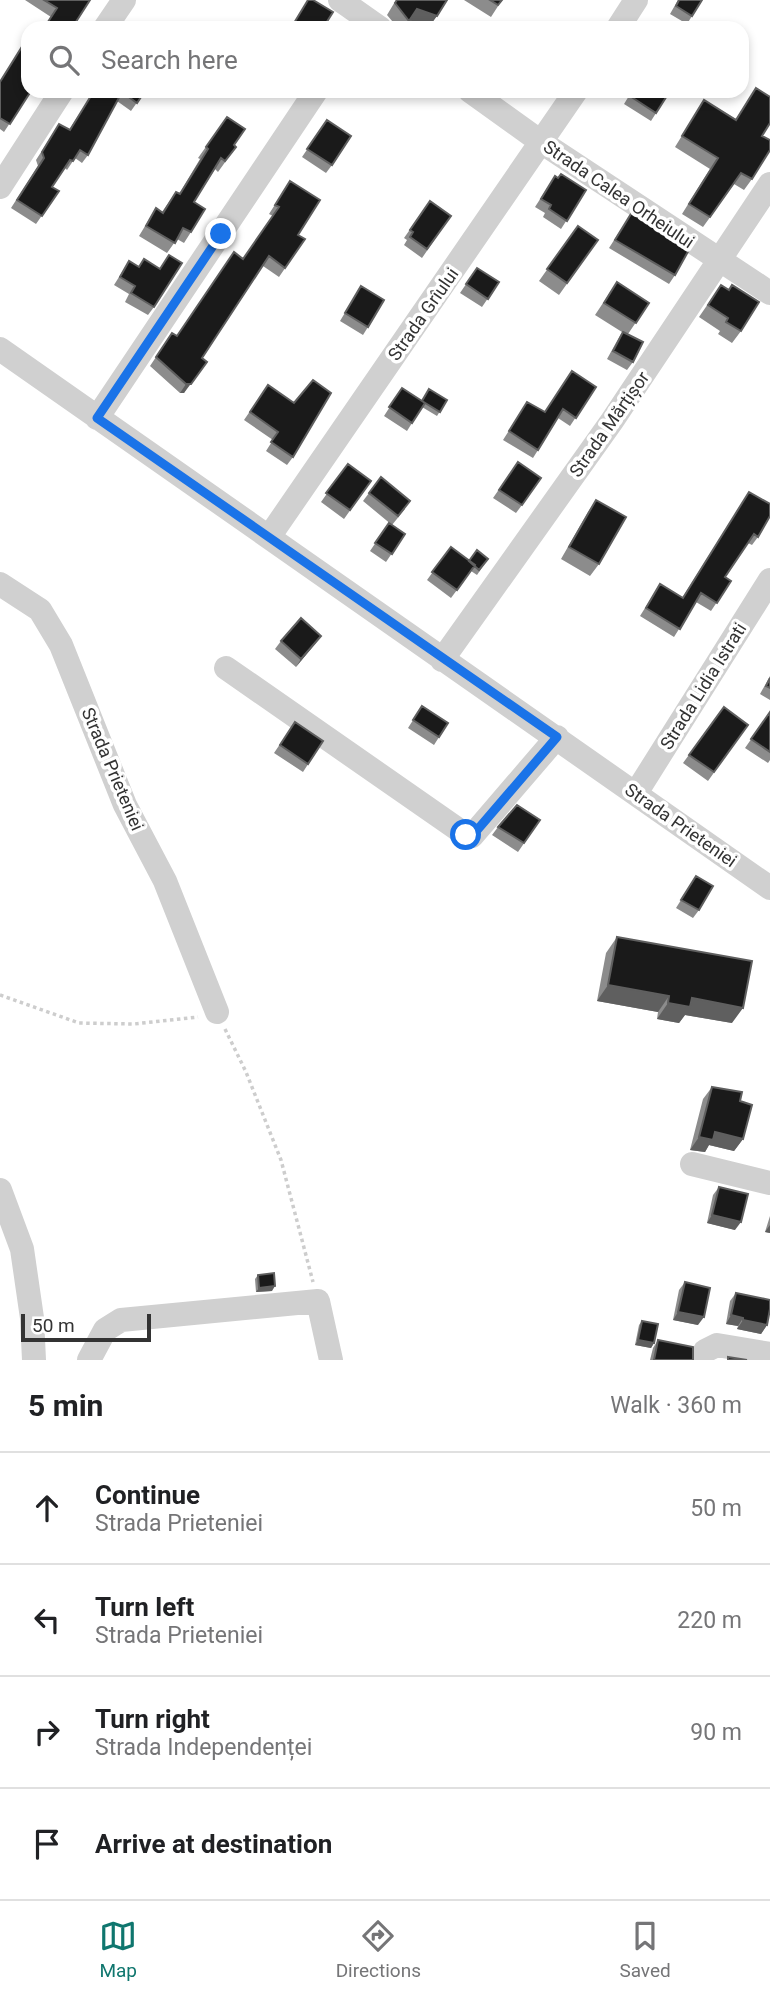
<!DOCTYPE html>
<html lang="en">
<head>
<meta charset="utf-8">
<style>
	:root { --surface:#fff; --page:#f6f6f6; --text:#202124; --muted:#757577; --line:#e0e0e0; --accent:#0f766e }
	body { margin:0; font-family:Roboto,sans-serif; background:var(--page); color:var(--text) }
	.scale { position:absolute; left:21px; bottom:18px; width:130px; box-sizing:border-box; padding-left:7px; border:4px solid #333; border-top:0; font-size:19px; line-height:24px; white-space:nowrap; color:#333; -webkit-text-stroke:5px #fff; paint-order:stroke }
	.stop { position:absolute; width:21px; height:21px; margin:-16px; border:5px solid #1a73e8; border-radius:50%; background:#fff }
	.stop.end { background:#1a73e8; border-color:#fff; box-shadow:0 2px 7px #0008 }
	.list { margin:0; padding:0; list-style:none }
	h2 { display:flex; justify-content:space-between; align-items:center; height:91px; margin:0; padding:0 28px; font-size:30px }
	h2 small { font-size:23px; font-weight:400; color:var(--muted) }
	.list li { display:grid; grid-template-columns:46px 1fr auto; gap:21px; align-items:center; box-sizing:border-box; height:112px; padding:0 28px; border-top:2px solid var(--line) }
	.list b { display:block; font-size:26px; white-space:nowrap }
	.list p { margin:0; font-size:23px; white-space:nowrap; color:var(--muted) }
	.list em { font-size:23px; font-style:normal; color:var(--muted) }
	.icon { flex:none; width:38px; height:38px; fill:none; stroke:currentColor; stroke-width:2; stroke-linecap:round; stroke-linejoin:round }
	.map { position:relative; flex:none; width:770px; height:1360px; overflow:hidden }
	.search { position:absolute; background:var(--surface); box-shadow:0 4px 10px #0003; left:21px; right:21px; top:21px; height:77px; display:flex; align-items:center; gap:18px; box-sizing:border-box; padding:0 24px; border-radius:21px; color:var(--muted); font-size:26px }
	.sheet { height:539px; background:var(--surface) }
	nav { display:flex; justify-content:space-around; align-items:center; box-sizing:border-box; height:98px; border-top:2px solid var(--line); background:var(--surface); font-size:19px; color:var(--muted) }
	nav a { display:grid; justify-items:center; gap:4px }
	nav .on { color:var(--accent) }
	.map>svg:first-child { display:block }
</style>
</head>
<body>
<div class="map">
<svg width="770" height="1360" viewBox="0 0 770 1360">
	<rect width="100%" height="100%" fill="#fff"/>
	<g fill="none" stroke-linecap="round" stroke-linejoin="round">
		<!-- path -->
		<path stroke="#cdcdcd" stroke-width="3.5" stroke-dasharray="3.5 3.5" stroke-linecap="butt" d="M0,995l79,28 55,1 64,-7
			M225,1029l21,43 35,88 32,122"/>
		<!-- minor -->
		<path stroke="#d0d0d0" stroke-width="24" d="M340,0l40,28
			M105,28l19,-28
			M618,28l18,-28
			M470,91l71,51 229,151
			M0,187l62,-96
			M0,349l770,539
			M97,418l219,-327
			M269,537l307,-446
			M0,584l40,26 21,35 64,160 40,76 52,131
			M442,660l170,-239 158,-237
			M226,668l240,167 6,1 85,-99
			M636,793l134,-213
			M692,1164l78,19
			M0,1190l22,59 10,69 2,42
			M89,1360l16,-30 16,-10 197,-19 13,59
			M701,1360l4,-9 12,-6 53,9"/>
	</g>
	<!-- wall -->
	<path fill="#8c8c8c" d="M25,0h65l-39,17z
		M396,0h51l-18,27 -20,-6 -5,7h-6l-11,-13z
		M464,0h38l-11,17z
		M678,0h24l-15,24 -17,-10z
		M28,37l3,54 -27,41 -4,-3v-48z
		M756,88l6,48 -10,43 -8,11 -10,-6 -31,43 -21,-13 28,-45 -35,-22 29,-47 32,19z
		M94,91h51l-14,20 -14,-10 -29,54 -6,8 -7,-5 -8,12 -2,-2 -13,19 7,4 -23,33 -25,-16 27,-42 -2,-6 23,-36 10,6z
		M632,91h38l-19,30 -27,-17z
		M227,117l7,28 2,2 -18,25 -3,-3 -21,33 -3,30 -7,11 -7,-4 -10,14 -28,-17 17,-28 6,4 14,-20 3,2 21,-35 -2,-1z
		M327,120l5,45 -6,8 -24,-16z
		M555,176l31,14 -25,39 -18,-12 2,-4 -10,-6z
		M290,181l8,54 7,4 -26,38 -16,-11 -61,92 -18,35h-4l-30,-27 22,-33 5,3 66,-77 30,-43 -4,-2z
		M430,201l21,15 -29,42 -18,-13 3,-5 -3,-2z
		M634,209l20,18 21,48 -6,9 -60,-36z
		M578,226l20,14 -39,55 -20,-14z
		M144,259l10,48 -6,8 -23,-13 4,-8 -15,-9 15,-24 9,6z
		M477,268l22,14 -17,25 -22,-14z
		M617,282l32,21 -21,31 5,28 -6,8 -20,-11 15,-27 -27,-17z
		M721,285l20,46 -9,12 -14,-9 2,-3 -21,-14z
		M361,286l7,41 -5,8 -23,-14z
		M268,385l25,72 -6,8 -21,-14 7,-11 -29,-20z
		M596,387l-26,39 -12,-8 -25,40 -30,-18 24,-38 17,10z
		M402,388l19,13 26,-1 -10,16 -15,-9 -15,24 -23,-15z
		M518,462l4,43 -6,8 -23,-15z
		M348,464l23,17 -27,38 -23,-17z
		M381,477l24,32 -13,16 -29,-24z
		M596,500l3,64 -9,12 -29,-17 27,-47z
		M744,500l14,37 -6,8 -4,-2 -23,34 6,4 -20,30 -15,-9 -22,35 -34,-21 20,-32 22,14z
		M389,523l16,11 -19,28 -16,-11z
		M451,547l18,14 19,-2 -11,16 -6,-4 -20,27 -24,-18z
		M321,636l-25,31 -21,-18 6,-8z
		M770,676v24l-10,-6z
		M422,706l26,17 -14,22 -26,-17z
		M724,707l24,18 -40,56 -25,-18z
		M770,712v48l-2,3 -23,-15z
		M295,722l28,19 -20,31 -29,-19z
		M540,820l-22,32 -26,-17 6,-8z
		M696,876l3,34 -6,8 -17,-10z
		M617,937l115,86 -47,-8 -6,8 -22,-4 1,-7 -61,-11 9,-48z
		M712,1087l28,14 3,38 -9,12 -25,-6 -4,7 -15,-2 13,-51z
		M719,1187l16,43 -28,-7 6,-28z
		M770,1216v17l-5,-1z
		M258,1275l14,16 -16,1 -1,-13z
		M685,1282l13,43 -25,-5 6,-30z
		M736,1293l31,32 -6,9 -24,-5 1,-3 -12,-2 4,-23z
		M642,1321l12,22 -3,5 -16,-3 4,-20z
		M658,1340l35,20h-43l3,-12z"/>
	<!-- shaded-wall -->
	<path fill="#5f5f5f" d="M417,9l20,7 -8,11 -20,-7z
		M207,362l-23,31h-4l6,-9z
		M321,636l-6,8 -19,23 5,-8z
		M608,985l61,11 -11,16 -61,-11z
		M692,998l51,10 -11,15 -47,-8 -6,8 -22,-4 11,-16z
		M715,1132l28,7 -9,12 -25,-6 -4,7 -15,-2 9,-13z
		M712,1215l29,7 -6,8 -28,-7z
		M770,1225v8l-5,-1z
		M275,1286l-3,5 -16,1 3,-4z
		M678,1312l26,5 -6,8 -25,-5z
		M731,1315l12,3 -5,8 -12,-2z
		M743,1320l24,5 -6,9 -24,-5z
		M638,1340l16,3 -3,5 -16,-3z"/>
	<!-- building -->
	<path fill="#1a1a1a" stroke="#5f5f5f" stroke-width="2" d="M44,0h46l-18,28h-28l13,-20z
		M308,0h5l20,12 -10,16h-32z
		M397,0h50l-10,16 -20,-7 -8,12 -14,-18z
		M490,0h12l-4,5z
		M679,0h23l-10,16 -16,-10z
		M28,37v54h3l-21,33 -10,-6v-36z
		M756,88l14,9v26l-8,13 8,4v10l-18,29 -11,-6 -31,44 -21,-13 29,-46 -36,-22 22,-36 32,20z
		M94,91h51l-8,12 -15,-11 -34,63 -8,-5 -7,11 -3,-1 -18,27 7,4 -17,25 -25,-16 27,-42 -2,-6 17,-28 11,6z
		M633,91h37l-14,22 -26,-17z
		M227,117l18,12 -11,16 2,2 -11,14 -4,-3 -27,44 11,7 -14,23 -8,-4 -8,15 -29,-17 10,-18 7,5 13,-21 4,2 28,-45 -2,-2z
		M327,120l24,16 -19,29 -25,-16z
		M561,174l25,16 -19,31 -18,-12 2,-4 -10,-6 14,-23 3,2z
		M290,181l30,19 -22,35 7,4 -20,29 -16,-12 -67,102 5,4 -16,22h-5l-30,-27 16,-24 5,3 57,-84 9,7 36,-52 -4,-2z
		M430,201l21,15 -24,33 -17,-12 3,-5 -3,-2z
		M634,209l22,15 -2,3 36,21 -15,27 -60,-35z
		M578,226l20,14 -31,43 -20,-14z
		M169,255l13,8 -28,44 -23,-14 4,-7 -15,-9 9,-16 10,6 5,-8 16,10z
		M477,268l22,14 -11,17 -22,-15z
		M617,282l32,21 -13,20 -32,-20z
		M721,285l8,5 3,-5 27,17 -18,29 -15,-9 2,-4 -20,-13z
		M361,286l23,14 -16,27 -23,-14z
		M623,332l20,10 -10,20 -20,-11z
		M572,371l24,16 -20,31 -13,-9 -25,41 -29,-19 18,-29 18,10z
		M313,380l18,13 -38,64 -22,-15 7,-10 -28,-20 18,-27 26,18z
		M402,388l23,15 -13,20 -23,-16z
		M429,389l18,11 -7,12 -18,-11z
		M518,462l23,16 -19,27 -23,-15z
		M348,464l23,17 -21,29 -24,-17z
		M381,477l29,24 -12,15 -29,-23z
		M749,492l21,12v12l-12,21 -4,-3 -29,43 6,4 -14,22 -16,-10 -21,36 -34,-21 14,-24 23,14z
		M596,500l30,17 -27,47 -30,-17z
		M389,523l16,11 -13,20 -17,-11z
		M451,547l24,18 -18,25 -25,-18z
		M477,550l11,9 -9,11 -10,-9z
		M301,618l20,18 -20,23 -20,-18z
		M770,678v10l-4,-2z
		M422,706l26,17 -9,14 -26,-17z
		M724,707l24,18 -34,47 -25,-17z
		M770,712v40l-19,-13z
		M295,722l28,19 -15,23 -28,-19z
		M517,805l23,15 -16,23 -26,-16z
		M696,876l17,10 -14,24 -18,-10z
		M617,937l135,24 -9,47 -51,-10 -2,9 -22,-4 1,-7 -61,-11z
		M712,1087l30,5 -2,9 12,4 -9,34 -28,-7 -2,8 -14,-3z
		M719,1187l29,7 -7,28 -29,-7z
		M274,1273l1,13 -16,2 -1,-13z
		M685,1282l25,6 -6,29 -26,-5z
		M736,1293l34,7v9l-3,16 -24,-5v-2l-12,-3z
		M642,1321l16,3 -4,19 -16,-3z
		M658,1340l35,7v13h-39z
		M728,1357l19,3h-19z"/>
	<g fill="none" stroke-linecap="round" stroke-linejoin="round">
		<!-- route -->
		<path stroke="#1a73e8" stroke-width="9" d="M221,234l-124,184 460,319 -85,99 -6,-1"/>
	</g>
	<g text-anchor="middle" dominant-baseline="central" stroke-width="7" stroke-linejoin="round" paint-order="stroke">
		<!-- street labels -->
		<g font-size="18" fill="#333" stroke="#fff">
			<text transform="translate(619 194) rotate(34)">Strada Calea Orheiului</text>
			<text transform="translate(423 314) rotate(-55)">Strada Grîului</text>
			<text transform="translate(609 424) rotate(-55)">Strada Mărțișor</text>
			<text transform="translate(703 686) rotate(-58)">Strada Lidia Istrati</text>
			<text transform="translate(113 769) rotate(67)">Strada Prieteniei</text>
			<text transform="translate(681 825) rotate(35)">Strada Prieteniei</text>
		</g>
	</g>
</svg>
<div class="scale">50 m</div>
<div class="stop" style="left:466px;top:835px"></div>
<div class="stop end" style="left:221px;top:234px"></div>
<div class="search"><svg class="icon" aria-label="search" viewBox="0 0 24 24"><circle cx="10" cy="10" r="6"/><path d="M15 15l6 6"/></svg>Search here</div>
</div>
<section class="sheet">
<h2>5 min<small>Walk · 360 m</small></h2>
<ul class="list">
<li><svg class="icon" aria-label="ahead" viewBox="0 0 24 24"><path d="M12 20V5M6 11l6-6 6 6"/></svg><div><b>Continue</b><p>Strada Prieteniei</p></div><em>50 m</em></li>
<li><svg class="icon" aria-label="left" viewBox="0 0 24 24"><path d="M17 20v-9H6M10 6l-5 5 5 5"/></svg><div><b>Turn left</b><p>Strada Prieteniei</p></div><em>220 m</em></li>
<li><svg class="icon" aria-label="right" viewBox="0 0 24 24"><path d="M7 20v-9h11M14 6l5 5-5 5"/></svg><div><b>Turn right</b><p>Strada Independenței</p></div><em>90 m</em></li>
<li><svg class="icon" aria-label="arrive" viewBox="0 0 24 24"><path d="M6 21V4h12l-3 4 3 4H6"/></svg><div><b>Arrive at destination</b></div></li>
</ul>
</section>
<nav>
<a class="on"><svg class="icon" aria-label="map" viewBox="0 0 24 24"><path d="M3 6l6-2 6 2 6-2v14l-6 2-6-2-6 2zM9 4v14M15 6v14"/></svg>Map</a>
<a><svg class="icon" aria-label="directions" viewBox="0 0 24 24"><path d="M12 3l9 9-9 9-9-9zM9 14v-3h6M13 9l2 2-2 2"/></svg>Directions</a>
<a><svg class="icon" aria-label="saved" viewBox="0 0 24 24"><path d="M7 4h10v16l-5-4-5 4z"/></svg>Saved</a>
</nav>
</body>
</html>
